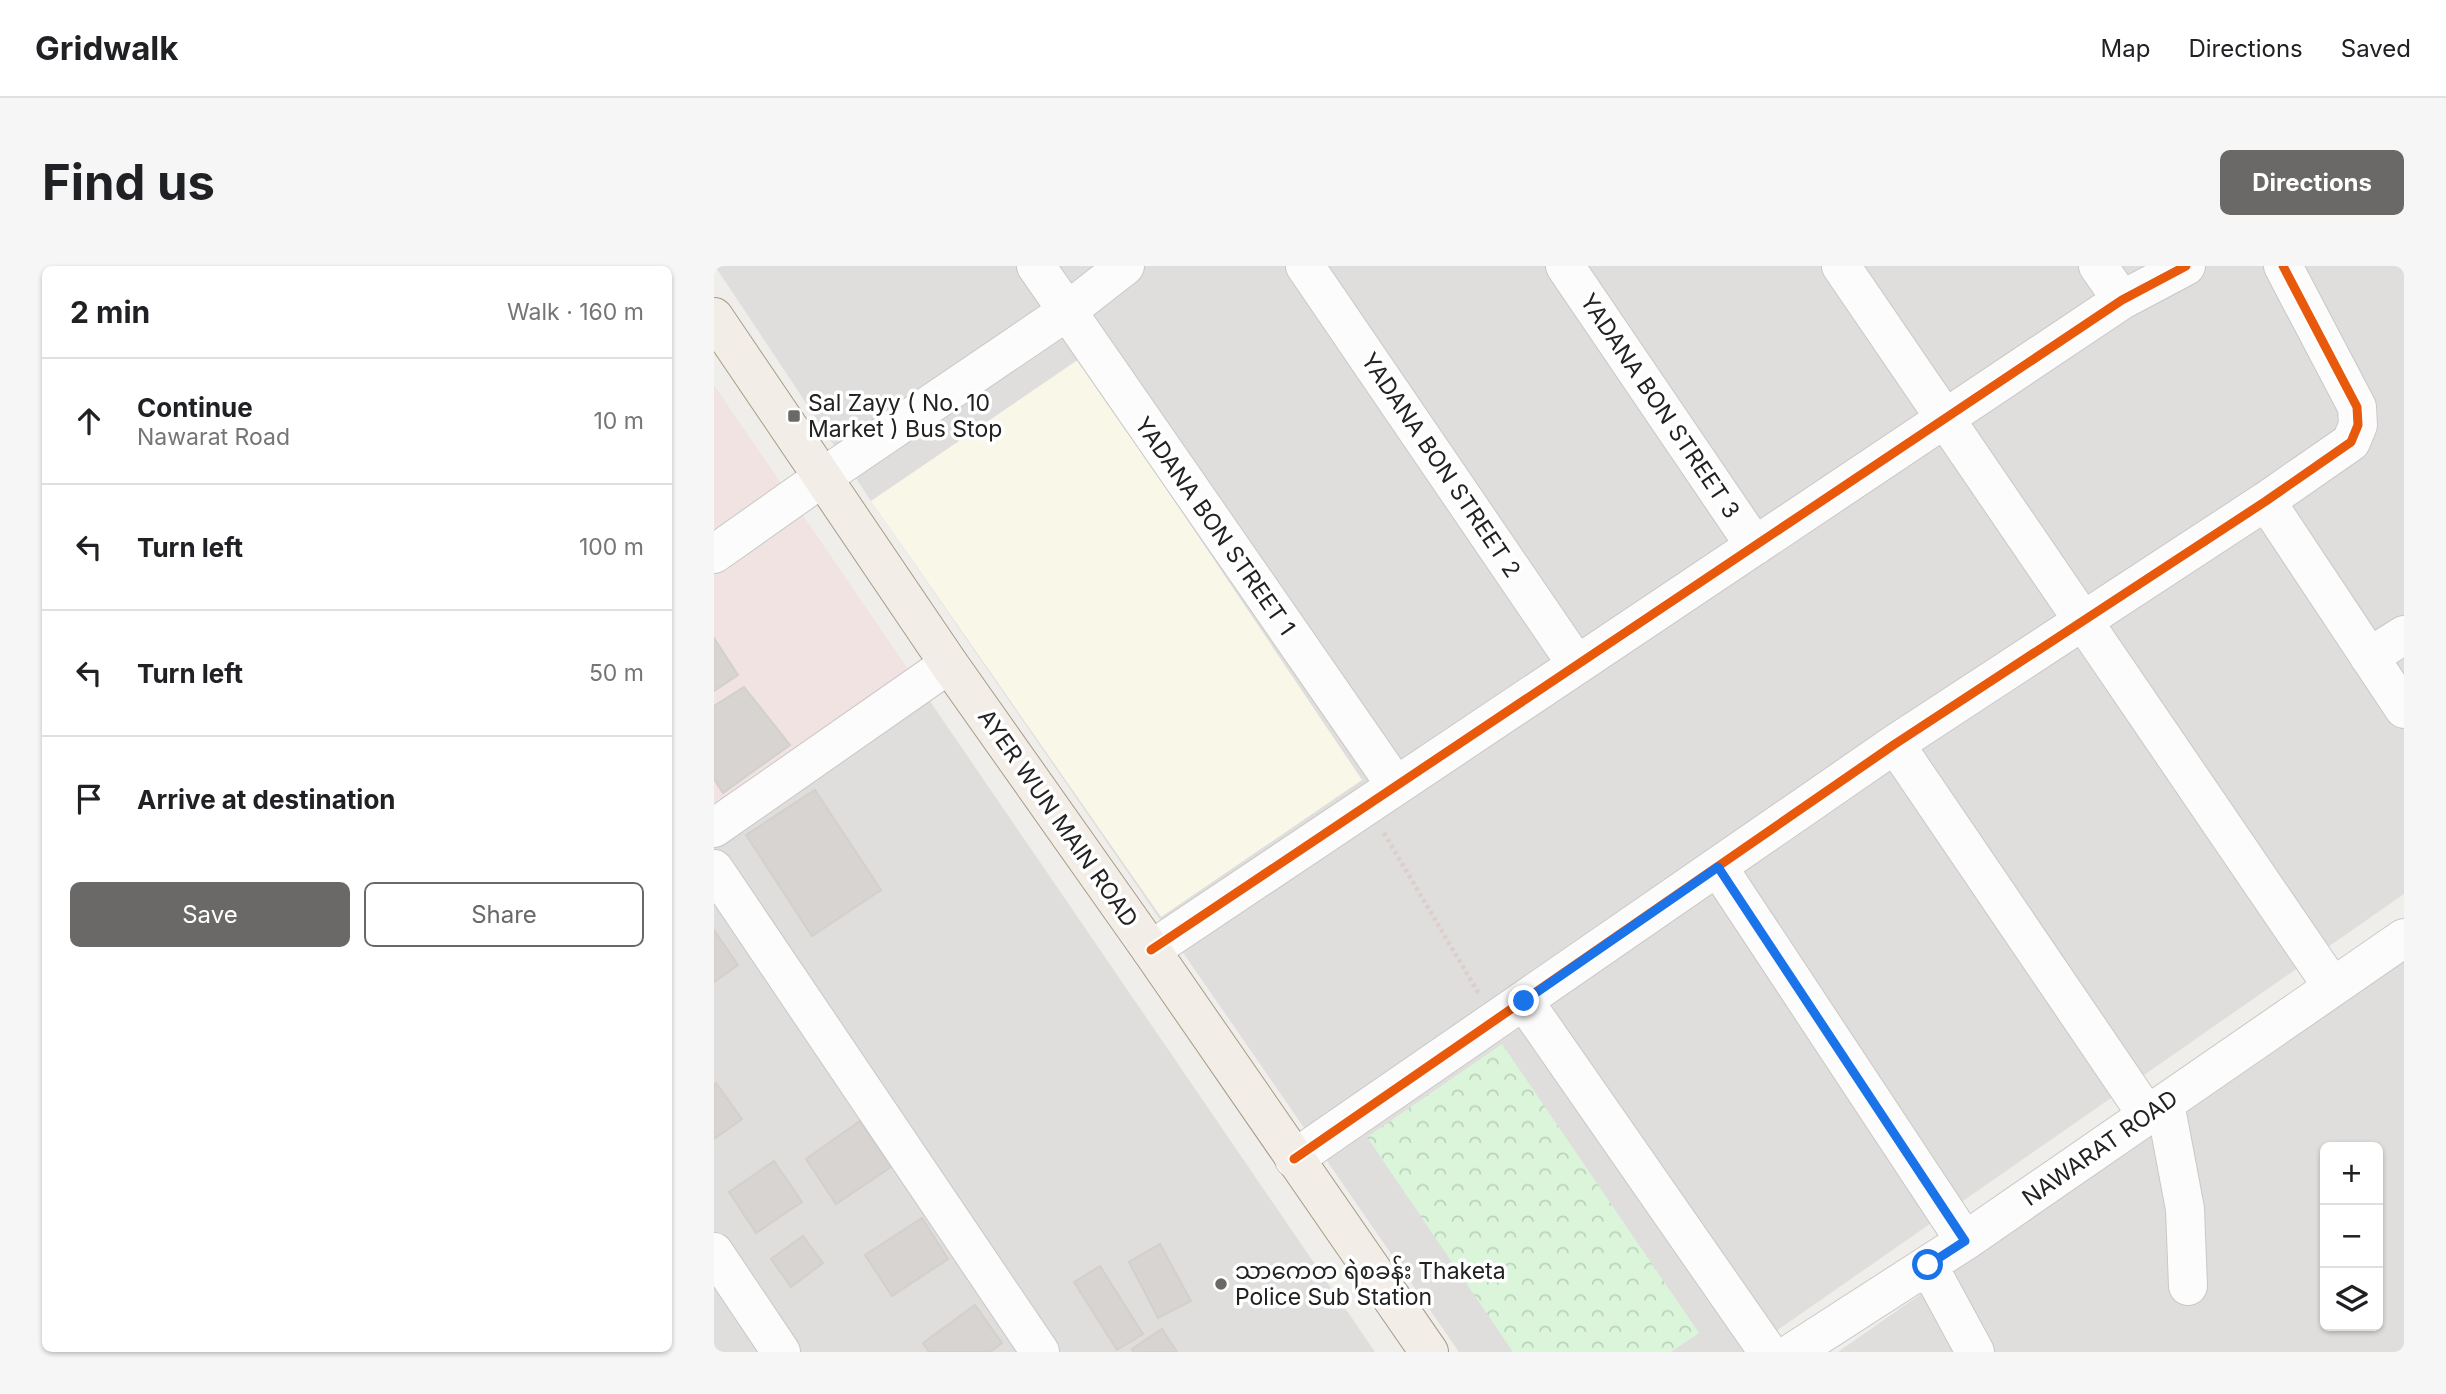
<!DOCTYPE html>
<html lang="en">
<head>
<meta charset="utf-8">
<style>
	:root { --surface:#fff; --page:#f6f6f6; --text:#202124; --muted:#757577; --line:#e0e0e0; --accent:#6a6968 }
	body { margin:0; font-family:Inter,"Noto Sans Myanmar",sans-serif; background:var(--page); color:var(--text) }
	.controls { position:absolute; right:21px; bottom:21px; display:grid; overflow:hidden; border-radius:10px; box-shadow:0 2px 5px #0004 }
	.controls button { width:63px; height:63px; display:grid; place-items:center; padding:0; border:0; border-bottom:2px solid var(--line); background:var(--surface); color:var(--text); font:35px sans-serif }
	.stop { position:absolute; width:21px; height:21px; margin:-16px; border:5px solid #1a73e8; border-radius:50%; background:#fff }
	.stop.end { background:#1a73e8; border-color:#fff; box-shadow:0 2px 7px #0008 }
	.list { margin:0; padding:0; list-style:none }
	h2 { display:flex; justify-content:space-between; align-items:center; height:91px; margin:0; padding:0 28px; font-size:30px }
	h2 small { font-size:23px; font-weight:400; color:var(--muted) }
	.list li { display:grid; grid-template-columns:46px 1fr auto; gap:21px; align-items:center; box-sizing:border-box; height:126px; padding:0 28px; border-top:2px solid var(--line) }
	.list b { display:block; font-size:26px; white-space:nowrap }
	.list p { margin:0; font-size:23px; white-space:nowrap; color:var(--muted) }
	.list em { font-size:23px; font-style:normal; color:var(--muted) }
	.actions { display:flex; gap:14px; padding:21px 28px }
	.actions a { flex:1; padding:16px 0; border:2px solid var(--accent); border-radius:10px; text-align:center; font-size:24px; color:var(--accent) }
	.actions .main { background:var(--accent); color:#fff }
	.icon { flex:none; width:38px; height:38px; fill:none; stroke:currentColor; stroke-width:2; stroke-linecap:round; stroke-linejoin:round }
	.map { position:relative; flex:none; width:1690px; height:1086px; overflow:hidden; border-radius:10px }
	header { display:flex; align-items:center; gap:42px; box-sizing:border-box; height:98px; padding:0 35px; background:var(--surface); border-bottom:2px solid var(--line) }
	header strong { font-size:33px }
	nav { display:flex; gap:38px; margin-inline-start:auto; font-size:24px }
	.intro { display:flex; align-items:center; justify-content:space-between; box-sizing:border-box; height:168px; padding:0 42px }
	h1 { margin:0; font-size:49px }
	.button { padding:18px 32px; border-radius:10px; background:var(--accent); color:#fff; font-size:24px; font-weight:700 }
	main { display:flex; gap:42px; padding:0 42px }
	aside { flex:1; background:var(--surface); border-radius:10px; box-shadow:0 2px 5px #0004 }
	.map>svg:first-child { display:block }
</style>
</head>
<body>
<header>
<strong>Gridwalk</strong>
<nav><a>Map</a><a>Directions</a><a>Saved</a></nav>
</header>
<div class="intro"><h1>Find us</h1><a class="button">Directions</a></div>
<main>
<aside>
<h2>2 min<small>Walk · 160 m</small></h2>
<ul class="list">
<li><svg class="icon" aria-label="ahead" viewBox="0 0 24 24"><path d="M12 20V5M6 11l6-6 6 6"/></svg><div><b>Continue</b><p>Nawarat Road</p></div><em>10 m</em></li>
<li><svg class="icon" aria-label="left" viewBox="0 0 24 24"><path d="M17 20v-9H6M10 6l-5 5 5 5"/></svg><div><b>Turn left</b></div><em>100 m</em></li>
<li><svg class="icon" aria-label="left" viewBox="0 0 24 24"><path d="M17 20v-9H6M10 6l-5 5 5 5"/></svg><div><b>Turn left</b></div><em>50 m</em></li>
<li><svg class="icon" aria-label="arrive" viewBox="0 0 24 24"><path d="M6 21V4h12l-3 4 3 4H6"/></svg><div><b>Arrive at destination</b></div></li>
</ul>
<div class="actions"><a class="main">Save</a><a>Share</a></div>
</aside>
<div class="map">
<svg width="1690" height="1086" viewBox="0 0 1690 1086">
	<defs>
		<pattern id="park-crowns" width="20" height="18" patternUnits="userSpaceOnUse" patternTransform="scale(1.75)"><rect width="20" height="18" fill="#daf5da"/><path d="M2 6a3 3 0 1 1 6 0M12 15a3 3 0 1 1 6 0" fill="none" stroke="#bbd2bb"/></pattern>
	</defs>
	<rect width="100%" height="100%" fill="#f0eeeb"/>
	<!-- residential -->
	<path fill="#dfdedc" fill-rule="evenodd" d="M1,0h1689v628l-658,458h-287l-588,-851z
		M196,406l465,680h-661v-544z
		M1690,690v396h-566zM1611,881h53v179h-53z"/>
	<!-- commercial -->
	<path fill="#f1e3e1" d="M0,119l196,287 -196,136z"/>
	<!-- education -->
	<path fill="#f8f7e8" d="M365,93l283,421 -201,137 -290,-416z"/>
	<!-- park -->
	<path fill="url(#park-crowns)" d="M788,778l197,289 -28,19h-158l-146,-215z"/>
	<!-- building -->
	<path fill="#d7d4d2" stroke="#d3d0cc" stroke-width="2" d="M0,372l24,37 -24,16z
		M30,421l46,58 -67,48 -9,-14v-73z
		M101,524l66,100 -69,46 -66,-101z
		M0,664l24,35 -24,17z
		M2,817l26,36 -28,20v-54z
		M146,855l31,46 -55,37 -30,-45z
		M60,895l28,41 -46,31 -27,-41z
		M208,952l26,41 -56,37 -27,-41z
		M89,970l20,27 -32,24 -20,-28z
		M446,978l31,57 -33,17 -29,-56z
		M386,1000l43,68 -26,16 -43,-68z
		M261,1039l27,38 -12,9h-61l-6,-9z
		M448,1063l15,23h-44l-1,-3z"/>
	<g fill="none" stroke-linecap="round" stroke-linejoin="round">
		<!-- minor casing -->
		<g stroke="#c9c8c7" stroke-width="40">
			<path id="minor" d="M322,0l360,520
				M591,0l272,399
				M851,0l190,280
				M1127,0l491,720
				M1384,0l24,34
				M1552,235l138,208
				M0,288l109,-77 243,-165 59,-46
				M1655,391l35,-22
				M1181,478l252,371
				M0,562l235,-164
				M1004,601l247,374
				M0,603l326,483
				M437,684l971,-650 64,-34
				M810,735l244,351
				M1451,837l20,106 3,77
				M580,893l601,-415 371,-243 85,-59 7,-17 -1,-18 -74,-141
				M0,986l67,100
				M1214,999l47,87
				M1079,1086l172,-111 439,-303"/>
		</g>
		<!-- major casing -->
		<g stroke="#a79c86" stroke-width="40">
			<path id="major" d="M0,51l235,347 202,286 278,402"/>
		</g>
		<!-- path -->
		<path stroke="#dccecd" stroke-width="4.5" stroke-dasharray="3.5 3.5" stroke-linecap="butt" d="M670,567l95,161"/>
		<!-- minor -->
		<use href="#minor" stroke="#fdfcfc" stroke-width="38"/>
		<!-- major -->
		<use href="#major" stroke="#f3ede7" stroke-width="38"/>
		<!-- cycleway casing -->
		<g stroke="#fff" stroke-width="13">
			<path id="cycleway" d="M437,684l971,-650 64,-34
				M580,893l601,-415 371,-243 85,-59 7,-17 -1,-18 -74,-141"/>
		</g>
		<!-- cycleway -->
		<use href="#cycleway" stroke="#e8590c" stroke-width="9"/>
	</g>
	<g fill="none" stroke-linecap="round" stroke-linejoin="round">
		<!-- route -->
		<path stroke="#1a73e8" stroke-width="9" d="M810,735l194,-134 247,374 -37,24"/>
	</g>
	<!-- markers -->
	<g fill="#6a6968" stroke="#fff" stroke-width="2.5">
		<rect x="73" y="143" width="14" height="14" rx="3.5"/>
		<circle cx="507" cy="1018" r="7"/>
	</g>
	<g text-anchor="middle" dominant-baseline="central" stroke-width="7" stroke-linejoin="round" paint-order="stroke">
		<!-- poi labels -->
		<g font-size="23" fill="#222" stroke="#fff" text-anchor="start">
			<text x="94" y="137">Sal Zayy ( No. 10<tspan x="94" dy="26">Market ) Bus Stop</tspan></text>
			<text x="521" y="1005">သာကေတ ရဲစခန်း Thaketa<tspan x="521" dy="26">Police Sub Station</tspan></text>
		</g>
		<!-- street labels -->
		<g font-size="23" fill="#222" stroke="#fff">
			<text transform="translate(946 140) rotate(56)">YADANA BON STREET 3</text>
			<text transform="translate(727 199) rotate(56)">YADANA BON STREET 2</text>
			<text transform="translate(501 260) rotate(55)">YADANA BON STREET 1</text>
			<text transform="translate(344 552) rotate(55)">AYER WUN MAIN ROAD</text>
			<text transform="translate(1386 882) rotate(-35)">NAWARAT ROAD</text>
		</g>
	</g>
</svg>
<div class="controls">
<button>+</button>
<button>−</button>
<button><svg class="icon" aria-label="layers" viewBox="0 0 24 24"><path d="M12 4l9 5-9 5-9-5zM3 14l9 5 9-5"/></svg></button>
</div>
<div class="stop" style="left:1214px;top:999px"></div>
<div class="stop end" style="left:810px;top:735px"></div>
</div>
</main>
</body>
</html>
